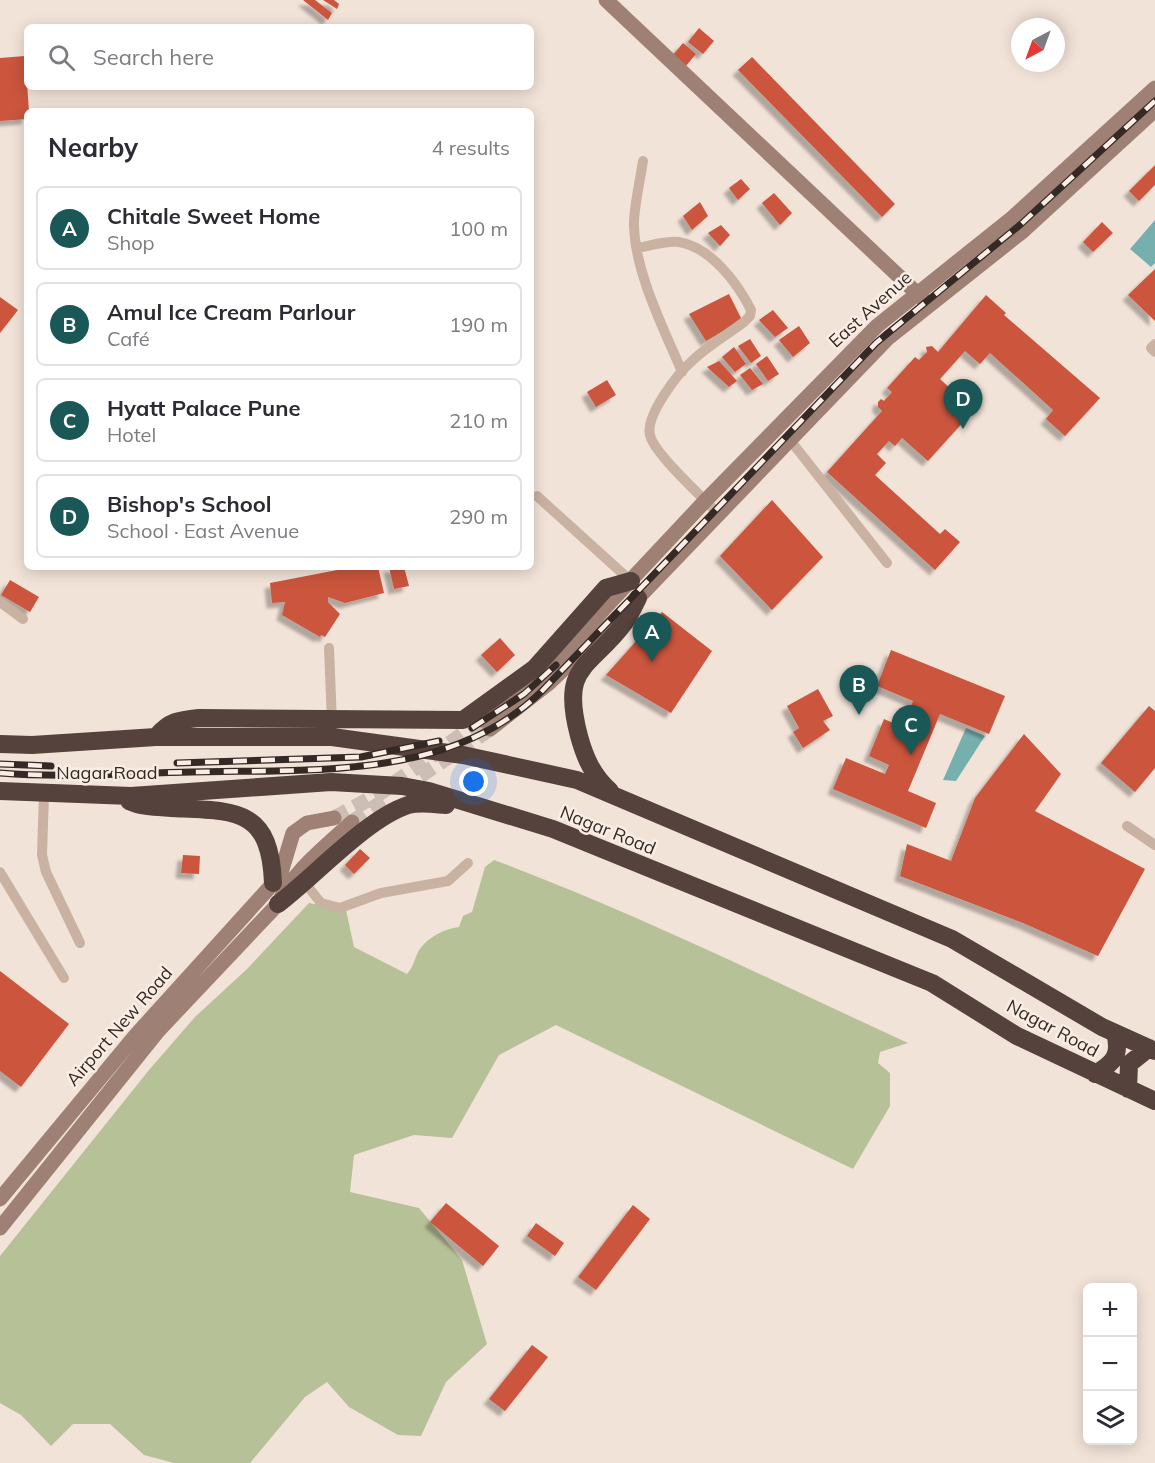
<!DOCTYPE html>
<html lang="en">
<head>
<meta charset="utf-8">
<style>
	:root { --surface:#fff; --page:#f2f2f3; --text:#2b2b33; --muted:#7c7c81; --line:#e1e1e2; --accent:#1a5857 }
	body { margin:0; font-family:Mulish,sans-serif; background:var(--page); color:var(--text) }
	.controls { position:absolute; right:18px; bottom:18px; display:grid; overflow:hidden; border-radius:9px; box-shadow:0 3px 15px #0003 }
	.controls button { width:54px; height:54px; display:grid; place-items:center; padding:0; border:0; border-bottom:2px solid var(--line); background:var(--surface); color:var(--text); font:30px sans-serif }
	.compass { position:absolute; left:1011px; top:18px; width:54px; height:54px; border-radius:50%; background:var(--surface); box-shadow:0 3px 15px #0003; rotate:221deg }
	.you { position:absolute; left:474px; top:782px; width:21px; height:21px; margin:-15px; border:4px solid #fff; border-radius:50%; background:#1a73e8; box-shadow:0 0 0 9px #1a73e833 }
	.badge { display:grid; place-items:center; width:39px; height:39px; border-radius:50%; background:var(--accent); color:#fff; font-size:20px; font-weight:700 }
	.pin { position:absolute; translate:-50% -50px; filter:drop-shadow(0 2px 3px #0008) }
	.pin::after { content:''; position:absolute; top:32px; width:21px; height:18px; background:inherit; clip-path:polygon(0 0,100% 0,50% 100%) }
	.list { margin:0; padding:0; list-style:none }
	h2 { display:flex; justify-content:space-between; align-items:center; height:78px; margin:0; padding:0 24px; font-size:26px }
	h2 small { font-size:20px; font-weight:400; color:var(--muted) }
	.list li { display:grid; grid-template-columns:39px 1fr auto; gap:18px; align-items:center; box-sizing:border-box; height:84px; margin:0 12px 12px; padding:0 12px; border:2px solid var(--line); border-radius:9px }
	.list b { display:block; font-size:22px; white-space:nowrap }
	.list p { margin:0; font-size:20px; white-space:nowrap; color:var(--muted) }
	.list em { font-size:20px; font-style:normal; color:var(--muted) }
	.icon { flex:none; width:33px; height:33px; fill:none; stroke:currentColor; stroke-width:2; stroke-linecap:round; stroke-linejoin:round }
	.map { position:relative; flex:none; width:1155px; height:1463px; overflow:hidden }
	.search { position:absolute; background:var(--surface); box-shadow:0 3px 15px #0003; left:24px; top:24px; width:510px; height:66px; display:flex; align-items:center; gap:15px; box-sizing:border-box; padding:0 21px; border-radius:9px; color:var(--muted); font-size:22px }
	.panel { position:absolute; background:var(--surface); box-shadow:0 3px 15px #0003; left:24px; top:108px; width:510px; height:462px; border-radius:9px }
	.map>svg:first-child { display:block }
</style>
</head>
<body>
<div class="map">
<svg width="1155" height="1463" viewBox="0 0 1155 1463">
	<defs>
		<filter id="shadow"><feDropShadow dx="-5.5" dy="5.5" stdDeviation="1.5" flood-color="#0004"/></filter>
	</defs>
	<rect width="100%" height="100%" fill="#f2e3d8"/>
	<!-- green -->
	<path fill="#b6c197" d="M494,860c141,53 277,120 414,183l-28,9 -2,11 12,10v33l-37,63 -297,-144 -57,30 -47,83 -38,-3 -60,20 -4,37 69,16 43,52 25,84 -41,38 -25,54 -23,-1 -49,-28 -22,-25 -22,15 -55,66h-76l-30,-8 -34,-31h-37l-22,22 -30,-31 -21,-12v-147l149,-186 46,-53 52,-48 62,-66 37,7 8,37 53,27c7,-8 7,-14 11,-22 8,-14 26,-23 41,-25l4,-11 9,-4 13,-45z"/>
	<!-- water -->
	<path fill="#76b0ae" d="M1155,220v43l-4,4 -21,-18z
		M966,728l19,8 -29,45 -13,-1z"/>
	<!-- building -->
	<path fill="#cb543d" filter="url(#shadow)" d="M303,0h12l17,13 -4,7z
		M323,0h11l5,4 -2,5z
		M699,28l15,13 -11,13 -15,-12z
		M683,43l13,11 -11,13 -13,-11z
		M25,56l4,55 -2,8 -27,2v-63z
		M752,57l143,147 -13,13 -144,-147z
		M1155,165v20l-16,16 -10,-10z
		M741,179l9,10 -12,11 -9,-12z
		M774,193l18,20 -12,12 -18,-22z
		M700,202l8,14 -16,14 -9,-14z
		M1102,222l11,11 -20,19 -10,-10z
		M721,225l9,10 -10,11 -12,-13z
		M1155,269v52l-27,-26z
		M729,294l13,26 -36,21 -17,-27z
		M986,295l20,18 -2,2 96,83 -35,38 -19,-17 7,-9 -63,-57 -10,11 -15,-13 -25,28 34,31 -46,51 -26,-23 -7,8 -6,-5 -12,13 9,9 -11,12 65,59 5,-5 15,13 -25,28 -108,-98 55,-61 -4,-4v-5l3,-3 3,2 8,-9 -5,-4 28,-31 4,3 8,-8 -1,-5 6,-1 6,6z
		M0,297l18,13 -18,23z
		M773,310l15,18 -13,9 -16,-17z
		M799,326l11,17 -17,14 -14,-17z
		M750,339l11,17 -10,7 -13,-17z
		M734,347l12,17 -11,8 -13,-15z
		M767,356l12,18 -11,7 -12,-17z
		M719,361l18,20 -8,6 -22,-20z
		M750,368l13,16 -11,6 -12,-15z
		M607,380l9,15 -20,12 -9,-15z
		M772,500l51,57 -51,53 -52,-54z
		M353,567h25l6,26 -39,10 -17,-6v5l12,12 -15,23 -4,-2 -1,2 -38,-22 3,-13 -13,1 -2,-20z
		M389,567h15l5,19 -15,3z
		M10,580l29,17 -9,15 -29,-17z
		M662,612l50,39 -41,62 -65,-38z
		M500,638l15,17 -18,17 -16,-17z
		M891,650l114,46 -16,38 -49,-20 -32,77 28,12 -10,25 -93,-39 13,-31 39,16 4,-9 -20,-9 15,-37 18,8 11,-26 -36,-15z
		M818,689l15,27 -10,5 7,9 -27,18 -10,-16 6,-4 -12,-22z
		M1149,706l6,5v57l-20,24 -34,-29z
		M1024,734l37,40 -26,37 110,58 -47,87 -75,-33 -123,-47 7,-32 44,17 24,-63z
		M360,849l10,9 -16,16 -9,-9z
		M183,855l17,1 -1,18 -18,-1z
		M0,971l69,53 -48,63 -21,-16z
		M446,1203l53,43 -16,20 -53,-44z
		M633,1205l17,14 -54,71 -18,-13z
		M536,1223l28,20 -9,13 -28,-20z
		M532,1345l16,12 -43,54 -16,-12z"/>
	<g fill="none" stroke-linecap="round" stroke-linejoin="round">
		<!-- secondary-tunnel -->
		<path stroke="#ccbeb4" stroke-width="15" stroke-dasharray="15 8" stroke-linecap="butt" d="M420,776l70,-47
			M334,818l45,-24 103,-74
			M352,822l36,-24"/>
		<!-- street -->
		<path stroke="#cab2a3" stroke-width="10" d="M643,161c-3,20 -8,41 -9,60 -1,48 30,108 48,151
			M637,248c13,-2 29,-8 42,-6 31,5 58,40 72,68l-1,6 -6,6c-17,13 -37,24 -52,39 -14,12 -47,55 -42,74 4,19 54,63 69,80
			M1155,344l-4,4 4,4
			M790,440l97,123
			M537,496l95,86
			M0,602l23,17
			M329,648l3,75
			M44,793l-2,62 4,17 34,71
			M1127,826l28,19
			M0,872l64,106
			M305,883l16,20 19,5 41,-15 67,-12 20,-18"/>
		<!-- secondary -->
		<path stroke="#9e8075" stroke-width="15" d="M606,0l317,299
			M482,720l57,-42 167,-178 171,-174 135,-108 143,-130
			M490,729l59,-46 89,-85 250,-260 135,-107 132,-121
			M0,1199l135,-163 145,-160 13,-43 14,-10 27,-5
			M0,1228l158,-197 120,-127c16,-34 47,-57 74,-82"/>
		<!-- highway -->
		<path stroke="#56423c" stroke-width="18" d="M156,737c13,-16 23,-17 43,-19l264,2 72,-52 71,-80 25,-7
			M0,744l32,1 124,-8h176l131,18 114,25 375,159 150,88 53,24
			M0,791l131,5 200,-14 71,4 27,5 124,38 379,154 85,53 138,65
			M610,791c-17,-15 -25,-33 -31,-55 -19,-72 10,-66 46,-114 5,-7 9,-16 13,-24
			M129,801c13,6 28,6 42,7 64,3 99,-1 102,75
			M278,904c37,-28 88,-85 130,-99 12,-3 25,-1 38,0
			M1095,1074c19,-11 26,-19 20,-41
			M1128,1089l1,-25 20,-16"/>
		<!-- rail casing -->
		<g stroke="#352926" stroke-width="7">
			<path id="rail" d="M472,728l52,-34 32,-29
				M177,763l184,-6 78,-16
				M0,764l51,2
				M0,773c63,5 128,0 192,-1 117,-3 259,9 350,-81l334,-348 145,-119 134,-123"/>
		</g>
		<!-- rail -->
		<use href="#rail" stroke="#faeee4" stroke-width="4.5" stroke-dasharray="14" stroke-linecap="butt"/>
	</g>
	<g text-anchor="middle" dominant-baseline="central" stroke-width="5" stroke-linejoin="round" paint-order="stroke">
		<!-- street labels -->
		<g font-size="18" fill="#352926" stroke="#faeee4">
			<text transform="translate(870 309) rotate(-42)">East Avenue</text>
			<text x="107" y="772">Nagar Road</text>
			<text transform="translate(608 830) rotate(22)">Nagar Road</text>
			<text transform="translate(119 1026) rotate(-49)">Airport New Road</text>
			<text transform="translate(1053 1028) rotate(28)">Nagar Road</text>
		</g>
	</g>
</svg>
<div class="controls">
<button>+</button>
<button>−</button>
<button><svg class="icon" aria-label="layers" viewBox="0 0 24 24"><path d="M12 4l9 5-9 5-9-5zM3 14l9 5 9-5"/></svg></button>
</div>
<svg class="compass" viewBox="-18 -18 36 36"><path d="M0-13l5 13h-10z" fill="#e53935"/><path d="M0 13l5-13h-10z" fill="#7c7c81"/></svg>
<div class="you"></div>
<div class="pin badge" style="left:652px;top:662px">A</div>
<div class="pin badge" style="left:859px;top:715px">B</div>
<div class="pin badge" style="left:911px;top:755px">C</div>
<div class="pin badge" style="left:963px;top:429px">D</div>
<div class="search"><svg class="icon" aria-label="search" viewBox="0 0 24 24"><circle cx="10" cy="10" r="6"/><path d="M15 15l6 6"/></svg>Search here</div>
<section class="panel">
<h2>Nearby<small>4 results</small></h2>
<ul class="list">
<li><span class="badge">A</span><div><b>Chitale Sweet Home</b><p>Shop</p></div><em>100 m</em></li>
<li><span class="badge">B</span><div><b>Amul Ice Cream Parlour</b><p>Café</p></div><em>190 m</em></li>
<li><span class="badge">C</span><div><b>Hyatt Palace Pune</b><p>Hotel</p></div><em>210 m</em></li>
<li><span class="badge">D</span><div><b>Bishop's School</b><p>School · East Avenue</p></div><em>290 m</em></li>
</ul>
</section>
</div>
</body>
</html>
